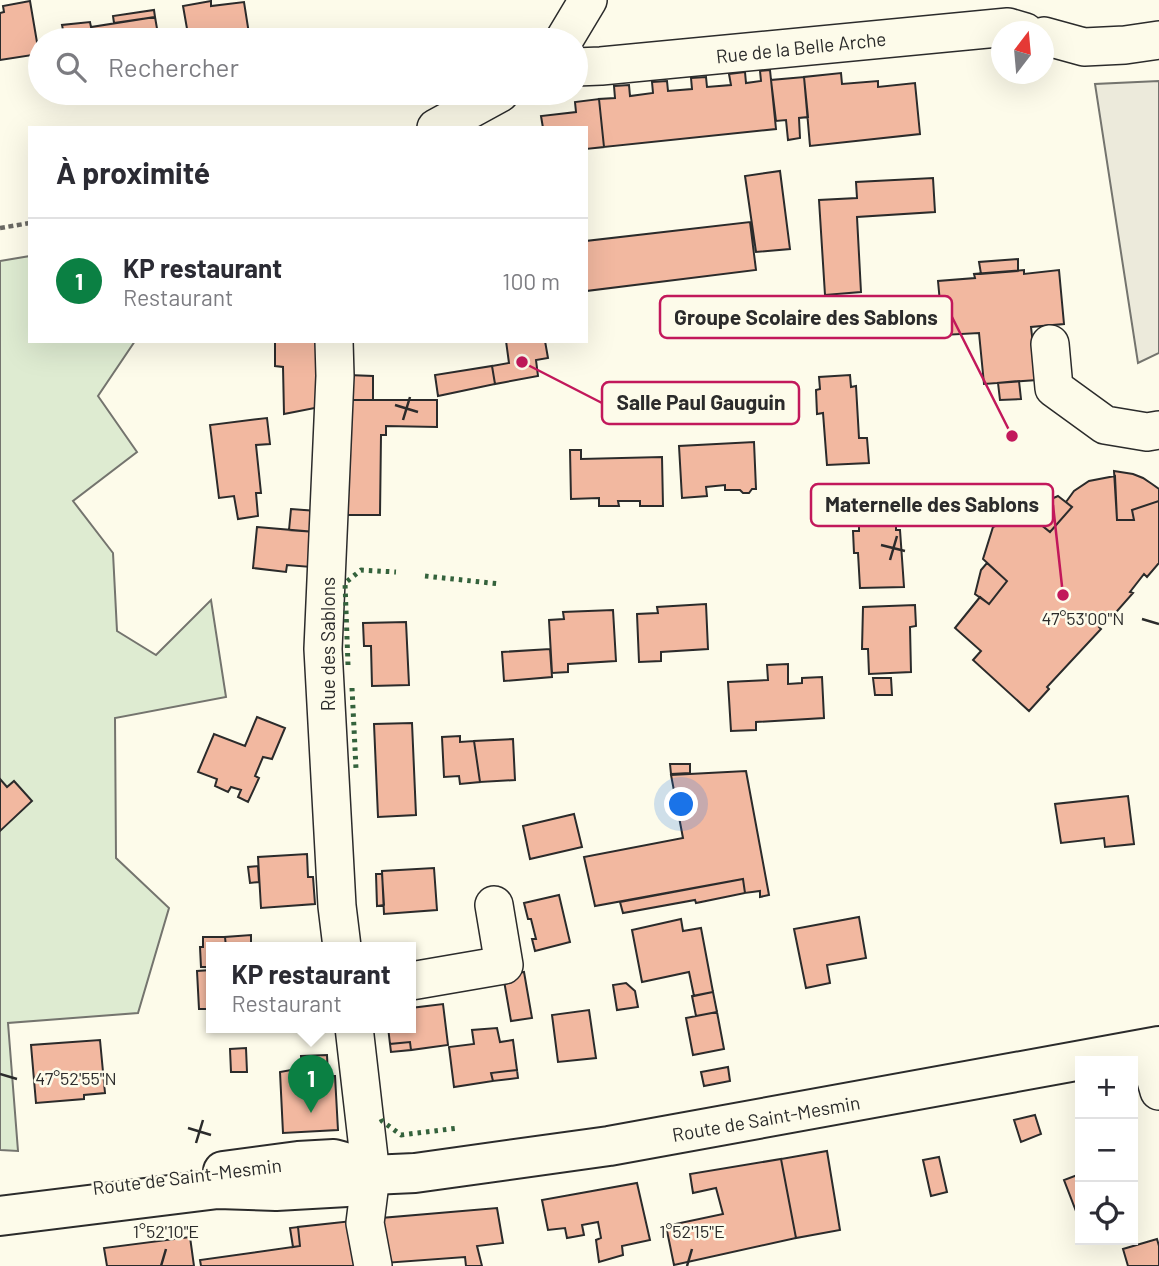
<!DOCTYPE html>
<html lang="fr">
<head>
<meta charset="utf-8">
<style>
	:root { --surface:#fff; --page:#f2f2f3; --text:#2b2b33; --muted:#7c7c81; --line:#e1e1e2; --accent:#0b8043 }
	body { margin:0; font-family:Barlow,sans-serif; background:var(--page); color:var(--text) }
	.controls { position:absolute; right:21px; bottom:21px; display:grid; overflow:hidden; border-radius:0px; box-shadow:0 7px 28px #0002 }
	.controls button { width:63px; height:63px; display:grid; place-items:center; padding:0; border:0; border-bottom:2px solid var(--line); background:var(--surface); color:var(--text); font:35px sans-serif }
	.compass { position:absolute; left:991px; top:21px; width:63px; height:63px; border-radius:50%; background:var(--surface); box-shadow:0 7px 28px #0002; rotate:16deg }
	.you { position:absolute; left:682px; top:805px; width:24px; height:24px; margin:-18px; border:5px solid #fff; border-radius:50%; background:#1a73e8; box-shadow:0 0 0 10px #1a73e833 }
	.badge { display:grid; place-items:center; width:46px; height:46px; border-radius:50%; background:var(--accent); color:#fff; font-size:23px; font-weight:700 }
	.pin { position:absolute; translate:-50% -58px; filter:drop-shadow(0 2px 4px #0008) }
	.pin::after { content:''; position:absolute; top:37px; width:24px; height:21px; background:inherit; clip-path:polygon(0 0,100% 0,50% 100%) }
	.popup { position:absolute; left:206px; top:942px; width:210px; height:91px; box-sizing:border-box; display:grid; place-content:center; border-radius:0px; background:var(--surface); filter:drop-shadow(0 2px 5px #0005); font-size:23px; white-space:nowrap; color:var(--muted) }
	.popup b { font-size:26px; color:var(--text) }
	.popup::after { content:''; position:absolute; left:50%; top:100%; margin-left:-14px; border:14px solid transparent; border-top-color:var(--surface) }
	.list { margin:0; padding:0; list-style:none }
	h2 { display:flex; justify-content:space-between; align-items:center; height:91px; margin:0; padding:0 28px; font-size:30px }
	h2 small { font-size:23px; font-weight:400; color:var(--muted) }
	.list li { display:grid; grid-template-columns:46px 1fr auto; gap:21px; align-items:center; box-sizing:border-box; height:126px; padding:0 28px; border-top:2px solid var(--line) }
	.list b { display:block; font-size:26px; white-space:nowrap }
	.list p { margin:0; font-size:23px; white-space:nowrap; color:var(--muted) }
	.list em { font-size:23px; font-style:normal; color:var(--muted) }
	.icon { flex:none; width:38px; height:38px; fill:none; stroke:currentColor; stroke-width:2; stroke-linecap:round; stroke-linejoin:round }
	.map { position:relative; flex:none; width:1159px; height:1266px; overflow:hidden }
	.search { position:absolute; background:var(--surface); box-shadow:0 7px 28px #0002; left:28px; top:28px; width:560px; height:77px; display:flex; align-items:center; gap:18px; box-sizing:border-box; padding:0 24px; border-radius:38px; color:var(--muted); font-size:26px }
	.panel { position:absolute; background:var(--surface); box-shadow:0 7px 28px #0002; left:28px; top:126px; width:560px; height:217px; border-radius:0px }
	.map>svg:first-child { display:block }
</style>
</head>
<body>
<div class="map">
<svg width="1159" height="1266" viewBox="0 0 1159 1266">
	<rect width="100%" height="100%" fill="#fdfbea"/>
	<!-- green -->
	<path fill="#deebd1" stroke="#74746e" stroke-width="2" d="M30,256v85h105l-37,55 39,56 -64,49 40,52 4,78 39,24 55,-55 15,97 -111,21 1,140 53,50 -31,105 -130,10 10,128 -18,-1v-889z"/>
	<!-- parking -->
	<path fill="#eceadb" stroke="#74746e" stroke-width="2" d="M1159,81v272l-21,10 -43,-279z"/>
	<!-- building -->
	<path fill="#f2b8a0" stroke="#2b2b2b" stroke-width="2" d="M30,1l9,53 -39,6v-47l4,-1 -1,-6z
		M211,1v5l33,-4 6,38h-61l-6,-34z
		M154,10l1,7 -41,6 -1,-7z
		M155,17l4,23h-94l-3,-15 28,-3 1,5z
		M770,70l6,59 -172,18 -5,-48 16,-1 -1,-12 15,-1 1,11 23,-3 -1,-11 15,-1 1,10 24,-2 -1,-11 15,-1 1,10 24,-2 -2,-11 16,-2 1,11 15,-2 -1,-10z
		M841,73l1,11 36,-3v6l37,-4 5,51 -110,12 -6,-69z
		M804,77l4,40 -9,1 1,20 -12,2 -2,-20 -10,1 -5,-41z
		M599,99l5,48 -18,2v-21h-43l-2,-12 35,-4 -1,-10z
		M780,171l10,78 -34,3 -11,-76z
		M933,178l2,34 -78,5 4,75 -36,3 -6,-95 38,-2 -1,-16z
		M750,222l6,48 -170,21v-50z
		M1018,259v12l-37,3 -2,-12z
		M1024,270v4l35,-4 5,54 -33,3 6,53 -53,4 -5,-51 -36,2 -5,-54 37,-3 -1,-4z
		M819,298l2,23 -20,2 -2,-23z
		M275,341h43l2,66 -36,7 -1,-47 -8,-1z
		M506,341h39l3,17 -12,2 2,16 -43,8 -3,-18 17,-3z
		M492,366l3,18 -57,12 -3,-21z
		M348,375l25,1v24h-26z
		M850,375l1,12 5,-1 3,52h8l2,25 -42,2 -4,-52 -6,1 -1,-24 4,-1 -1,-12z
		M1019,381l2,18 -21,1 -2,-17z
		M347,400h90v27l-51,-1v9h-5l-1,80h-34z
		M267,418l3,26 -14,1 5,48h-5l2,23 -20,3 -4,-23 -15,2 -9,-73z
		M754,442l2,47h-4l-3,4h-6l-3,-3h-15v-5l-19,2 1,9 -25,2 -3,-52z
		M570,450h11v9l81,-2 1,49h-23v-5h-22l1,5h-20v-8l-28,1z
		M1114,471l19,3 10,4 9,6 7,5v12l-27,9 2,10h-17z
		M1115,476l2,44h17l-2,-10 27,-9v62l-12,14 -3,-3 -14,18 3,1 -22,25 -3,-2 -9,11 2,2 -54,58 2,2 -20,22 -56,-51 8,-9 -26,-23 25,-31 9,7 18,-23 -24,-22 10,-32 32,-15 25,20 22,-25 -6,-5 8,-11 15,-10z
		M1058,496l14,11 -22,25 -22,-18 5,-7z
		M291,509l26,2 -2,21 -26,-2z
		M896,514v16h4l4,57 -44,1 -2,-35h-4l-1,-22h6v-16z
		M257,527l58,5 -4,35 -24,-2 -1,7 -33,-4z
		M987,563l20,18 -18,23 -14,-10 6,-24z
		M706,604l2,45 -47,3v9l-22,1 -2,-48 21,-1 -1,-6z
		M915,605l1,21 -6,1 1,45 -42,2 -1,-25h-6l1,-42z
		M613,610l3,51 -48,3v8l-16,1 -3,-53 15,-1 -1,-7z
		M406,622l3,63 -37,1 -1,-40h-7l-1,-23z
		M550,649l2,28 -48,4 -2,-29z
		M788,664v20l14,-1v-5l20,-1 2,41 -68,4v8l-25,1 -3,-49 40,-2 -1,-15z
		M873,678h18l1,17h-17z
		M257,717l28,11 -13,31 -9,-2 -8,19 4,2 -11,24 -10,-5 3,-7 -10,-3 -3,5 -13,-6 2,-7 -19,-7 16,-38 31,12z
		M412,723l4,92 -38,2 -4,-93z
		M460,736v6l14,-1 6,41 -20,2 -1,-8 -15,1 -2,-40z
		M513,739l2,41 -35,2 -6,-41z
		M670,764h20v9l-19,1z
		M746,771l23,124 -9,2v-6l-15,2 -2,-14 -148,27 -11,-49 99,-19 -12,-63z
		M0,779l7,8 7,-6 18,20 -32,30z
		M1128,796l6,48 -29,3 -1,-9 -43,5 -6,-39z
		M574,814l8,33 -52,12 -7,-33z
		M307,854l1,23h5l2,27 -54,4 -3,-51z
		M258,866l1,16 -9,1 -2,-16z
		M434,868l3,42 -53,4 -2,-43z
		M376,874h6l2,31 -7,1z
		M743,879l2,14 -49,10 -1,-3 -72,13 -3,-11z
		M559,895l11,47 -35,9 -3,-12h4l-5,-20h-3l-4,-16z
		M859,917l7,41 -39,7 3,18 -24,5 -12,-59z
		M681,919l2,12 18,-3 12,64 -19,4 -5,-24 -47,10 -10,-52z
		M251,935v12h-25l-1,-10z
		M203,937h22l1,10h-15v20h-10l-1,-20h3z
		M211,970v39h-12l-2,-38z
		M524,972l8,46 -21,3 -8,-46z
		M626,983l9,8 3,16 -21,3 -4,-25z
		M713,992l4,20 -21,4 -4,-20z
		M443,1004l5,41 -37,5 -1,-8 -20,2 -2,-17h23v-19z
		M589,1010l7,48 -38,4 -6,-47z
		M717,1012l7,37 -31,6 -7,-37z
		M497,1028l3,14 13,-2 4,30 -26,3 2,8 -39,6 -5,-40 25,-3 -2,-14z
		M100,1040l5,53 -21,2v4l-48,4 -5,-58z
		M410,1042l1,8 -20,2 -1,-8z
		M246,1048l1,24h-16l-1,-23z
		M327,1055l1,21h7l3,54 -55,3 -3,-61 11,-2 11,3 -1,-17z
		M728,1067l2,14 -26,5 -3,-14z
		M517,1070l1,8 -25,3 -2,-8z
		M1035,1115l6,19 -20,8 -7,-22z
		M827,1151l13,79 -44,8 -15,-79z
		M939,1157l8,35 -16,4 -8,-36z
		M781,1159l15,79 -122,27 -8,-39 57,-12 -7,-26 -23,5 -3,-19z
		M1080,1174v44l-1,1 -15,-39z
		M637,1183l13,57 -28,6 1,9 -24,7 -3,-22 5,-2 -3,-16 -16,3 2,10 -17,3 -2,-10 -17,2 -6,-30z
		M497,1208l6,35 -26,3 5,20h-16l-1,-9 -81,6 -3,-45z
		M352,1221l8,45h-159l-1,-6 100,-14 -2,-19z
		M298,1227l2,19 -7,1 -3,-19z
		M190,1237l4,29h-87l-3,-18z
		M1157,1239l2,7v20h-31l-5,-17z"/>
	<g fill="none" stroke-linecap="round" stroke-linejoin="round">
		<!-- minor casing -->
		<g stroke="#2b2b2b" stroke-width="40">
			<path id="minor" d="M1044,36l40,11 41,-2 34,-5
				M564,40l24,-40
				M576,67l25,-1 407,-39 17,5
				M436,128l64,-35
				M334,341l1,35 -12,273 14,257 5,41
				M1050,344l4,44 51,37 42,7 12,-2
				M411,981l93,-16 -10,-60
				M354,1027l17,148 -6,48 8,43
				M1147,1049l12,42"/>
		</g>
		<!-- major casing -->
		<g stroke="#2b2b2b" stroke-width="42">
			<path id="major" d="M223,1171l75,-10 36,-2 15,4 22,12
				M0,1216l218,-27 58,2 71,-4 24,-12 44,-2 194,-27 550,-100"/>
		</g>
		<!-- path -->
		<path stroke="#6a6964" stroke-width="4.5" stroke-dasharray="5 3.5" stroke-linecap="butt" d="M0,228l30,-5"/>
		<!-- minor -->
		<use href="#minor" stroke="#fdfbea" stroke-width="37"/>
		<!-- major -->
		<use href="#major" stroke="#fdfbea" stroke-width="38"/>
		<!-- hedge -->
		<path stroke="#34623c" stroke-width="5" stroke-dasharray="3.5 5" stroke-linecap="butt" d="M425,576l75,8
			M348,665l-3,-82 16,-13 35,2
			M352,688l4,81
			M381,1119l1,2 19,14 57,-7"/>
	</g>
	<!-- ticks -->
	<path fill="none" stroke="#2b2b2b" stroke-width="2.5" d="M395,405l23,7M403,420l7,-23M881,545l24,6M890,560l7,-24M1142,619l17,5M0,1074l17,5M188,1128l23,7M196,1143l7,-23M161,1266l5,-17M687,1266l5,-17"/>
	<g text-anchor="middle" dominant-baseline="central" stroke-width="5" stroke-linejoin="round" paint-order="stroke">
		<!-- street labels -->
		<g font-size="19" fill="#2b2b2b" stroke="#fdfbea">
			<text transform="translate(801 47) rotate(-6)">Rue de la Belle Arche</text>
			<text transform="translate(327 644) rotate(-90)">Rue des Sablons</text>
			<text transform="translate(766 1118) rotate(-10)">Route de Saint-Mesmin</text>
			<text transform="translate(187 1176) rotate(-7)">Route de Saint-Mesmin</text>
		</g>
	</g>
	<g font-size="18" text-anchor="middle" fill="#2b2b2b" stroke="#fdfbea" stroke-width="5" stroke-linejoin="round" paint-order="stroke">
		<text x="1083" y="625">47°53'00"N</text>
		<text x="76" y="1085">47°52'55"N</text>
		<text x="166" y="1238">1°52'10"E</text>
		<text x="692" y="1238">1°52'15"E</text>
	</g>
	<!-- callouts -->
	<path fill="none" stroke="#c2185b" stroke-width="2.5" d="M1012 436L952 317M522 362L602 403M1063 595L1053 505"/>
	<g fill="#c2185b" stroke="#fdfbea" stroke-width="2.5">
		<circle cx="1012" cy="436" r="7"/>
		<circle cx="522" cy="362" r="7"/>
		<circle cx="1063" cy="595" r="7"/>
	</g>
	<g fill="#fdfbea" stroke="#c2185b" stroke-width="2.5">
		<rect x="660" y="296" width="292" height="42" rx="7"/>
		<rect x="602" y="382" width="197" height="42" rx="7"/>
		<rect x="811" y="484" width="242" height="42" rx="7"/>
	</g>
	<g font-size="21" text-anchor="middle" font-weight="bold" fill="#2b2b2b">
		<text x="806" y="325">Groupe Scolaire des Sablons</text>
		<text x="701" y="410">Salle Paul Gauguin</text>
		<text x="932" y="512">Maternelle des Sablons</text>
	</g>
</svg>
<div class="controls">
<button>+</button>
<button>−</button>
<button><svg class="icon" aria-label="locate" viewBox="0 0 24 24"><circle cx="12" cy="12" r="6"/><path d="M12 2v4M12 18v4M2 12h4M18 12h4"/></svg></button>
</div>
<svg class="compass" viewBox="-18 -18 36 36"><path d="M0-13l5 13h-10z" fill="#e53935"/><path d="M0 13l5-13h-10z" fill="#7c7c81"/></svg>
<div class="you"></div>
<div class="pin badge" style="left:311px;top:1113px">1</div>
<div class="popup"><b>KP restaurant</b>Restaurant</div>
<div class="search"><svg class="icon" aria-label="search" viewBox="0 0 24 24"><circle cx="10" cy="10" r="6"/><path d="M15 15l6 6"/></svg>Rechercher</div>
<section class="panel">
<h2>À proximité<small></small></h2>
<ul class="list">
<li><span class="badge">1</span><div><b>KP restaurant</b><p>Restaurant</p></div><em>100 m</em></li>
</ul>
</section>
</div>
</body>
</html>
